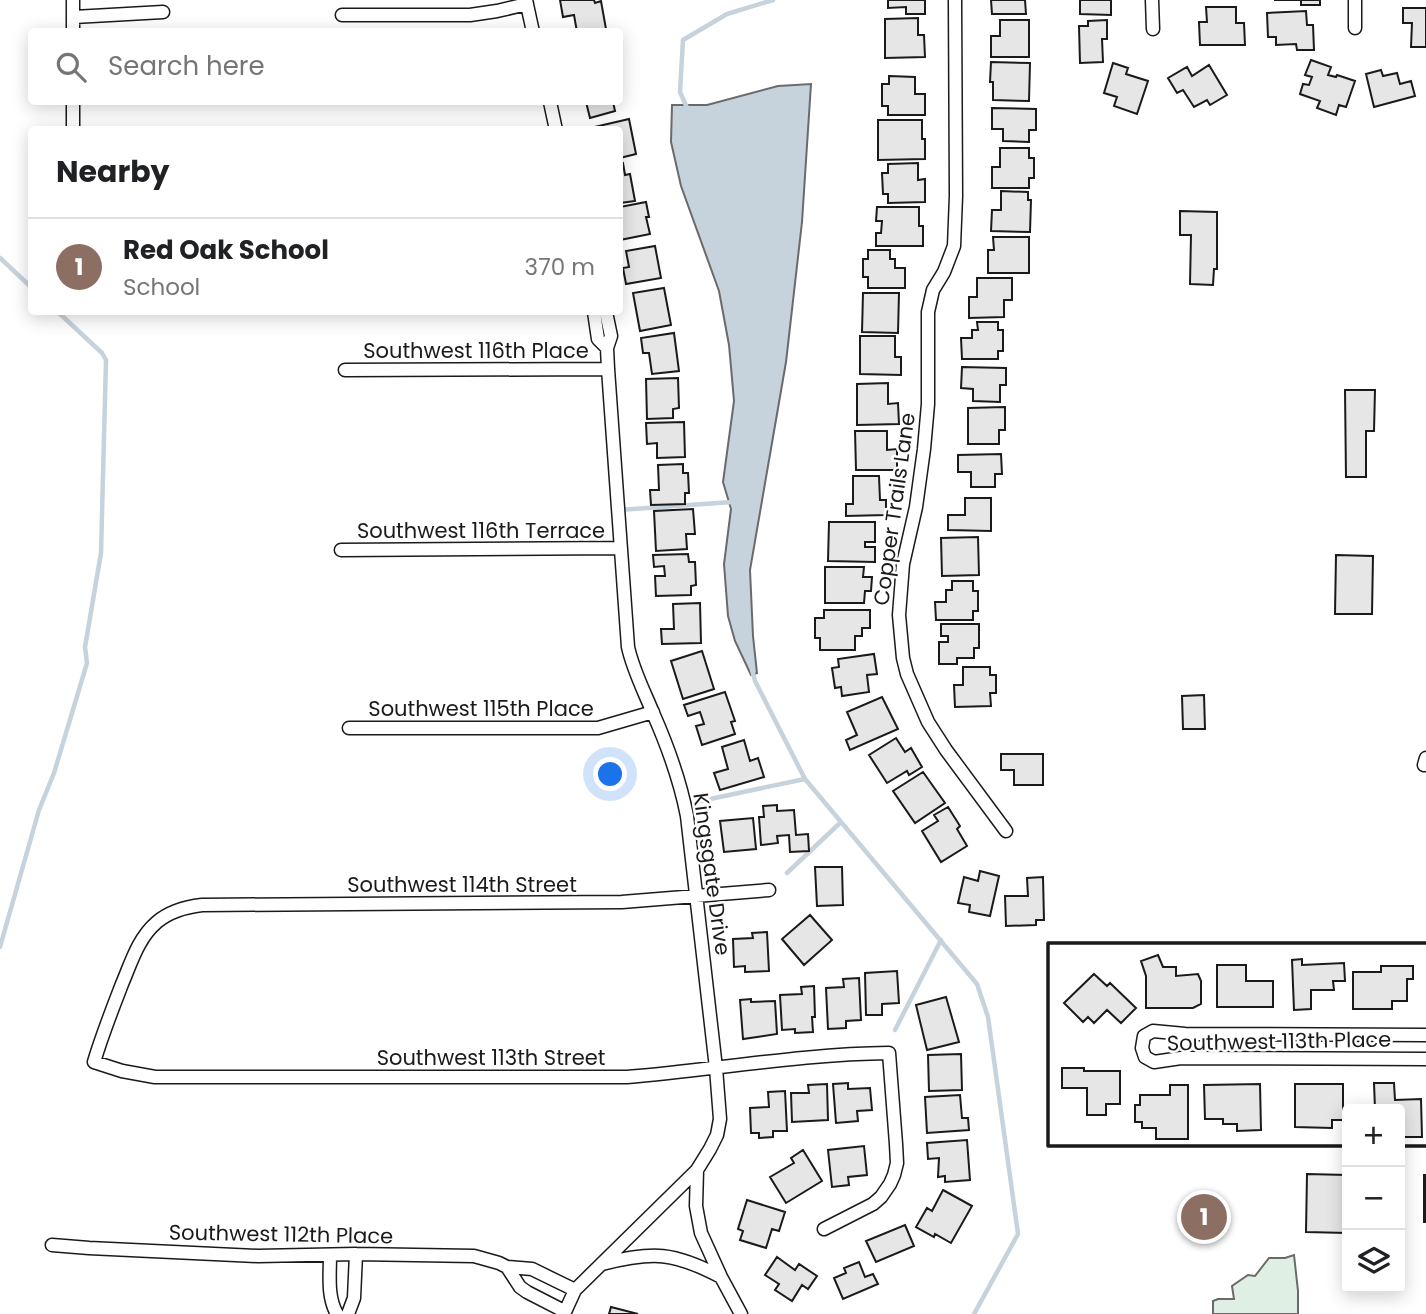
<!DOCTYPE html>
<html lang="en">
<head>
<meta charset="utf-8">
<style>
	:root { --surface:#fff; --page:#f6f6f6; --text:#202124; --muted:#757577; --line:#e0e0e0; --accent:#111827 }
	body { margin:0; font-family:Poppins,sans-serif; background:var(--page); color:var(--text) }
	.controls { position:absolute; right:21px; bottom:21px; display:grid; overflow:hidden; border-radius:7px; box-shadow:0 4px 18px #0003 }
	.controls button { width:63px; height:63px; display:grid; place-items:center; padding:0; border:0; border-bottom:2px solid var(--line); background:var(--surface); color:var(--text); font:35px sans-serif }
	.you { position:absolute; left:611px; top:775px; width:24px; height:24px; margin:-18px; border:5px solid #fff; border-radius:50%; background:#1a73e8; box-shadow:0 0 0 10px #1a73e833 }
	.badge { display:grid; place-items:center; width:46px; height:46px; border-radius:50%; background:var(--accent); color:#fff; font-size:23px; font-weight:700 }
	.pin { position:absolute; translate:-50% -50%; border:4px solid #fff; box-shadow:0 2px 7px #0006 }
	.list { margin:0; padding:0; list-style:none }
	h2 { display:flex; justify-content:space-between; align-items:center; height:91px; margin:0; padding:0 28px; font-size:30px }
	h2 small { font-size:23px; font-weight:400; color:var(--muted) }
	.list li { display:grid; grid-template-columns:46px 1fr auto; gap:21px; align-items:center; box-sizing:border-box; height:98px; padding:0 28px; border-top:2px solid var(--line) }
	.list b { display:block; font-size:26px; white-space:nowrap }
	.list p { margin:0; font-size:23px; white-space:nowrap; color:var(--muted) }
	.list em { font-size:23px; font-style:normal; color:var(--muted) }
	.icon { flex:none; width:38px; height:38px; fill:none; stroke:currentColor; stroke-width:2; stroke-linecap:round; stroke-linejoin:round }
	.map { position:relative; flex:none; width:1426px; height:1314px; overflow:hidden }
	.search { position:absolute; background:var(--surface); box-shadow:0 4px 18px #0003; left:28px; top:28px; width:595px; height:77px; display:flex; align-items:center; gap:18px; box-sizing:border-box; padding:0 24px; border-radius:7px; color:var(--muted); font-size:26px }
	.panel { position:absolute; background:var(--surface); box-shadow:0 4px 18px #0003; left:28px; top:126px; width:595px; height:189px; border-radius:7px }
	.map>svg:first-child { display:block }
</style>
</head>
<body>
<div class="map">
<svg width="1426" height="1314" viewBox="0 0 1426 1314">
	<rect width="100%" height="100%" fill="#fff"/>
	<!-- green -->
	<path fill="#e0efe3" stroke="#6a6a6a" stroke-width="2" d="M1294,1255l4,36v23h-85v-13l5,-2h16l-2,-13 16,-11 7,1 14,-18h16z"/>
	<!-- water -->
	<path fill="#c6d2dc" stroke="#6a6a6a" stroke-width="2" d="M811,84l-9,138 -16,140 -36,208 3,66 4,37 -6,2 -16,-34 -7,-25 -4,-52 7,-55 -8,-27 11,-81 -5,-56 -10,-54 -38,-105 -10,-44 1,-37h35l71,-19z"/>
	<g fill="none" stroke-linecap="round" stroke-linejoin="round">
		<!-- stream -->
		<path stroke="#c6d2dc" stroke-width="4.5" d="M688,110l-8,-18 3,-52 44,-26 46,-14
			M0,258l32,30
			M619,510l113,-8
			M752,670l3,11 50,98 172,205 11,33 30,217 -44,80
			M696,802l109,-23
			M787,873l54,-51
			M0,947l39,-137 15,-37 33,-110 -2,-16 16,-94 5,-193 -4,-7 -44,-41
			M895,1030l46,-90"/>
	</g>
	<!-- building -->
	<path fill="#e6e6e6" stroke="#1a1a1a" stroke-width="2" d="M560,0h34l1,3 6,-2 5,28 -13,3h-16l-3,-17 -11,2z
		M888,0h37v14h-19v-7l-18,1z
		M991,0h34l1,14h-34z
		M1080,0h31v15l-31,-1z
		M1274,0h46v5h-19v-5z
		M1206,7h30v16h8l1,22h-45l-1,-23h8z
		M1403,8h23v39h-15l1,-24h-9z
		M1306,11l1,14h6l1,25h-17l-1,-6 -20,1v-8h-8l-1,-24z
		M918,18v17h6l1,22 -40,1v-39z
		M1000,20h29v37h-38v-21h9z
		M1107,20v19h-5l1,23 -23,1 -1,-37h9v-5z
		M1311,60l20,7 -3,8 8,2 1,-2 18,6 -9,26 -7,-2 -3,10 -19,-7 3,-7 -20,-7 3,-10 6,1 3,-8 -7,-2z
		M991,62l39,1 -1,38 -36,-1v-18h-3z
		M1113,63l15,5 -2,6 22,7 -11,33 -23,-8 3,-9 -13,-4z
		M1209,65l18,30 -17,10 -3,-5 -13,7 -11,-17 -6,3 -9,-15 19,-11 5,9z
		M1381,70l2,6 14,-3 3,11 11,-3 4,15 -41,11 -8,-33z
		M889,76l26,1v17h10v21h-37v-9h-6v-22h7z
		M586,102h27l2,9 -25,7z
		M992,108l44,1v21h-7v12l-26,-1v-12h-11z
		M629,119l7,35 -16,4v-28h-30v-2z
		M878,120h44v19h3v20l-47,1z
		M1000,148h29v10h5v20h-5v10h-37v-21h8z
		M623,163l2,12 5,-1 5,27 -15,2v-39z
		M918,163v17l7,-1v23l-37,1v-9h-5l-1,-21h6v-9z
		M1001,191l27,1v8h3l-1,32 -39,-1 1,-21h9z
		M646,202l3,15h-3l4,17 -30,6v-33z
		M877,207h42v19h4v20h-47v-13h5l1,-12h-6z
		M1180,211l37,1v57h-3l-1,16 -23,-1 1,-49h-11z
		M993,237h36v36h-41v-23h6z
		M655,246l6,32 -35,6 -3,-16 6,-1 -3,-16z
		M868,250h22v9h5v9h10v20h-37v-11h-5v-18h5z
		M977,278h35v22h-8v17l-35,1v-21h8z
		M664,288l7,37 -31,6 -7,-38z
		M863,293h36l-1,40 -36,-1z
		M977,322h21v8h5v21h-5v8h-36l-1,-21h11v-8h6z
		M674,333l5,38 -27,3 -3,-21h-6l-2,-15z
		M860,336h35v21h6v18l-41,-1z
		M962,367l44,1v17h-6v17l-27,-1v-12l-12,-1z
		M678,378l1,30 -6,1v9l-26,1 -1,-40z
		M888,383v21l10,-1 1,21 -42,1v-41z
		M1345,390h30l-1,41h-8v46h-20z
		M1005,407v23h-6v14h-31v-36z
		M684,422l1,35 -28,1v-15l-10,1 -1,-21z
		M855,431h32v19l10,-1v21h-41z
		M1001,454l1,20h-7v13h-24v-15h-13v-17z
		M683,464v9h5l1,20h-4v11l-34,1 -1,-15h9l-1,-25z
		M853,476h26l1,24h6v15l-40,1v-12h7z
		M965,498h26v33l-43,-1v-15h17z
		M693,509l2,25h-9l1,15 -31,2 -2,-40z
		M829,522h46v20h-10v5h10v15l-47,-1z
		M978,537l1,38 -37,1 -1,-38z
		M688,554l1,8h6l1,23 -5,1v9l-35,1 -1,-20h10l-1,-10 -10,1 -1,-12z
		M1336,555l37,1 -1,58h-37z
		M825,567h39l-1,10h9l-1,14h-6l-1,12h-39z
		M952,581h21v10h5v20h-5v9h-37l-1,-18h11v-12h6z
		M700,603l1,40 -39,1 -1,-15h13l-1,-25z
		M824,610h46v18h-8v8h-7v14h-35v-12h-5v-20h9z
		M941,624h38v24h-5v10h-17v6h-18v-22h9v-6h-7z
		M702,651l12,38 -31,10 -12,-38z
		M874,654l3,20 -10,1 2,17 -27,4 -1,-9 -6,1 -3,-20 7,-1 -1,-8z
		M963,667h27v8h6v18h-6l1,13 -36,1 -1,-22h9z
		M725,692l10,29 -4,1 4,12 -33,11 -6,-19 8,-2 -4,-12 -12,4 -4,-11z
		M1204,695l1,34h-22l-1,-33z
		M882,697l16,32 -48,21 -4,-10 11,-5 -10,-23z
		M896,738l9,14 6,-4 11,19 -13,8 -2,-4 -20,12 -18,-28z
		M744,740l6,21 8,-3 6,19 -44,13 -6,-17 14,-4 -6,-22z
		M1001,754h42v31h-29v-15h-13z
		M923,772l22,31 -30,20 -22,-32z
		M777,805v6l17,-1 2,25 12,-1 1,17 -19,1 -1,-17 -12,1 1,7 -17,2 -2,-28h5l-1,-11z
		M948,807l12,19 -3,3 10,17 -26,16 -19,-31 16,-10 -4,-6z
		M753,818l3,31 -32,3 -4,-31z
		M815,867h27l1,38 -26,1z
		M980,871l19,5 -9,40 -21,-4 1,-7 -12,-2 6,-26 14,4z
		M1043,877l1,43h-8v5l-30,1 -1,-30h23l-1,-18z
		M810,915l22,25 -28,25 -22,-26z
		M767,932l2,39 -24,1v-6l-11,1 -1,-28 20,-1 -1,-5z
		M1158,955l5,12h13v9l22,-2 3,7v23l-8,4h-47v-32l-5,-15z
		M1302,959v6l42,-2 1,18h-12l1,9h-23v19l-17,1 -2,-50z
		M1217,965h29v16h27v26h-56z
		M1381,966h32v13h-6v22h-15v8h-39v-37h28z
		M897,971l2,32 -17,1v11h-16l-1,-42z
		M1094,974l13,12 3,-3 26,25 -15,15 -14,-13 -13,13 -6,-6 -5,5 -19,-19z
		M859,978l2,42 -15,1v7l-18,1 -2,-41 18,-1 -1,-8z
		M814,986l1,31h-3l1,15 -18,1v-4l-13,1 -2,-35 22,-1 -1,-7z
		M946,997l13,45 -32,8 -11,-45z
		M751,999v3l24,-1 2,33 -34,5 -3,-39z
		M961,1054l1,36 -33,1 -1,-36z
		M1062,1068h22v3h36v33h-14v11h-19v-27h-25z
		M848,1083v6l22,-1 2,22 -15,1 1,10 -22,2 -3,-39z
		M1374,1083h20l1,17 26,-1 1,38h-22v-28h-25z
		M827,1084l1,36 -36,2 -1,-29h18l-1,-8z
		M1260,1084l1,46 -24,1v-7h-14v-5h-18l-1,-34z
		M1295,1084h48v36h-11v8l-37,-1z
		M1170,1085h18v54h-32v-11h-14v-6h-7v-17h5v-10h30z
		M785,1091l2,40h-14v6l-14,1v-5h-8l-1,-25 19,-1 -1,-15z
		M960,1095l2,23h6l1,12 -42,3 -2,-36z
		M967,1140l3,40 -25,2v-6l-7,1 1,-19 -11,1 -1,-16z
		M864,1146l3,29 -19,2 1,8 -17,2 -4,-37z
		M803,1150l19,31 -36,22 -16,-26 24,-14 -3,-5z
		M1307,1174l40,1v58l-41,-1z
		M1424,1175h2v47h-2z
		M943,1190l29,16 -21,37 -16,-9 -1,3 -18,-10 11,-19 5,3z
		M747,1200l38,12 -6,19 -7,-2 -6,19 -26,-8 3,-9 -5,-2z
		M905,1225l9,21 -38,16 -10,-21z
		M777,1257l18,13 4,-6 18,12 -9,13 -6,-4 -10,16 -17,-11 4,-6 -14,-9z
		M859,1262l6,15 8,-3 5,10 -35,15 -9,-21 12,-5 -2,-5z
		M611,1307l27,7h-29z"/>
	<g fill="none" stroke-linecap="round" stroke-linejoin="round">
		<!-- street casing -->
		<g stroke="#1a1a1a" stroke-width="15">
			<path id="street" d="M526,0l7,32
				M955,0l1,196 -2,50 -10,26 -11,18 -5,22v92l-4,45 -8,58 -13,57 -4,51 4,43 4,16 21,48 18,28 60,81
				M1152,0l1,29
				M1355,0v28
				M342,15h128l27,-4 30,-7
				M74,17l89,-5
				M73,32v-32
				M73,102v28
				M550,102l6,28
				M594,312l4,27 9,9
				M345,370l263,-1
				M341,550l279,-2
				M349,728h249l55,-16
				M1424,765l2,-7
				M769,890l-147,12 -420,3c-17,2 -32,6 -45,17 -19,16 -26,41 -35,62 -10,26 -20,51 -28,78l28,9 33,6h472c87,-7 174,-23 262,-24l7,91 1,19 -3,12 -4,9 -9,13 -8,7 -49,25
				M1426,1035l-241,-1 -32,-3 -9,5 -2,12 3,9 9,5 27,-4 245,1
				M697,1170l-1,36 5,27 20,44 20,37
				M52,1245l37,3 169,8 98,-2 118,2 25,7 8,4 13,20 7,5 37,19
				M330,1255c0,20 -3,42 7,59
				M602,1264c51,-13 72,-12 119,13
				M507,1267l25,2 43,21
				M348,1314l6,-16 2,-44
				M564,1314l11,-24 122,-120 13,-21 7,-14 3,-16 -4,-51 -29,-252c-7,-36 -19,-69 -34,-103 -9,-22 -20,-43 -25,-66l-20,-278 -1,-21 4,-12 -5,-24"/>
		</g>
		<!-- street -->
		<use href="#street" stroke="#fff" stroke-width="12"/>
		<!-- wall -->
		<path stroke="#1a1a1a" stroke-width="3.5" d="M1347,1146h-299v-203h378
			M1400,1146h26"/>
	</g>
	<g text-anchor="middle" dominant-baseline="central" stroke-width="5" stroke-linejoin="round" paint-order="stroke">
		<!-- street labels -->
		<g font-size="21" fill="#1a1a1a" stroke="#fff">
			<text x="476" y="350">Southwest 116th Place</text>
			<text transform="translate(894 509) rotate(-82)">Copper Trails Lane</text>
			<text x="481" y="530">Southwest 116th Terrace</text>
			<text x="481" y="708">Southwest 115th Place</text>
			<text transform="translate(712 874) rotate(82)">Kingsgate Drive</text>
			<text x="462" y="884">Southwest 114th Street</text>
			<text transform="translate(1279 1041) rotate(-1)">Southwest 113th Place</text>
			<text x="491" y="1057">Southwest 113th Street</text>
			<text transform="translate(281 1234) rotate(1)">Southwest 112th Place</text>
		</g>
	</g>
</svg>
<div class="controls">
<button>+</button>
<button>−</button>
<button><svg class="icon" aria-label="layers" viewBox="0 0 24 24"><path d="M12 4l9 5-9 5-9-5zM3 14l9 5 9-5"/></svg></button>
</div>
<div class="you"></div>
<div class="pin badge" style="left:1204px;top:1217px;background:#8d6e63">1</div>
<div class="search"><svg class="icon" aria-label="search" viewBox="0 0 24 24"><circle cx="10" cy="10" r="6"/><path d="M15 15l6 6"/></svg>Search here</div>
<section class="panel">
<h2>Nearby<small></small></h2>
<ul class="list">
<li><span class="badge" style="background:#8d6e63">1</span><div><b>Red Oak School</b><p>School</p></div><em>370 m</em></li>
</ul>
</section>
</div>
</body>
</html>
